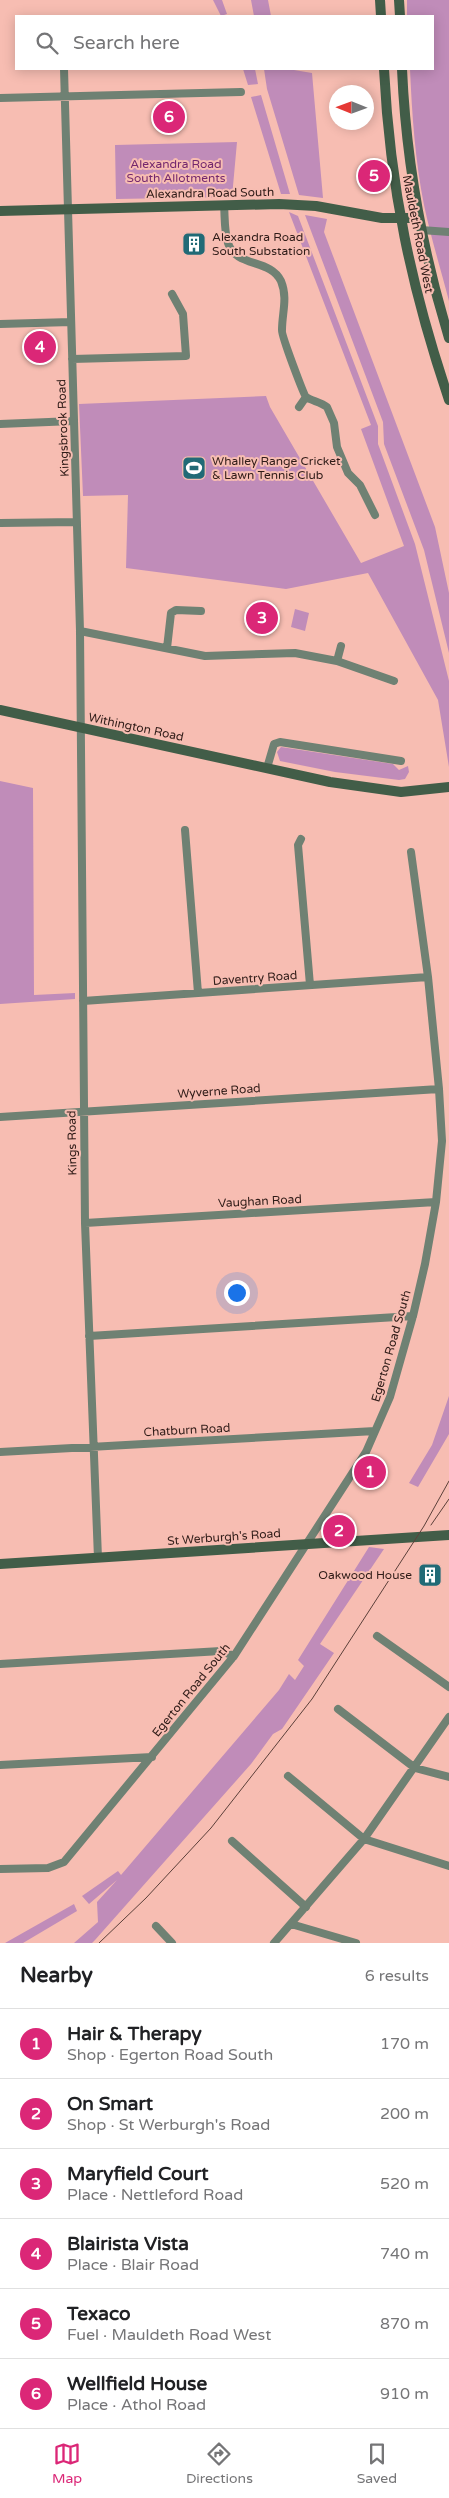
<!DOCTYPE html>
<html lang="en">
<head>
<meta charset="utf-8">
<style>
	:root { --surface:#fff; --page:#f6f6f6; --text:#202124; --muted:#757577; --line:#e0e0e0; --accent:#db2777 }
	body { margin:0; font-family:"Varela Round",sans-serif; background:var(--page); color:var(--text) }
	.compass { position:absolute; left:329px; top:85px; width:45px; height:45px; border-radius:50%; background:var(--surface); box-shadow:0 2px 12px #0003; rotate:271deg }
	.you { position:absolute; left:236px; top:1292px; width:18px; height:18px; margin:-12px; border:4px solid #fff; border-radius:50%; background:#1a73e8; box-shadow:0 0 0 8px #1a73e833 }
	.badge { display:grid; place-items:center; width:32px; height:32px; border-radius:50%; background:var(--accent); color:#fff; font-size:16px; font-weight:700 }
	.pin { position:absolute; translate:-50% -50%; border:2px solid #fff; box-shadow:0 1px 5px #0006 }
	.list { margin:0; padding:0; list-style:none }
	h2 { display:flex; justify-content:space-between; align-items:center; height:65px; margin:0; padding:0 20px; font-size:21px }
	h2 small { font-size:16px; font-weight:400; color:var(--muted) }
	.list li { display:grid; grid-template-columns:32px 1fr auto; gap:15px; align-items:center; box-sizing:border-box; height:70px; padding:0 20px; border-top:1px solid var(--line) }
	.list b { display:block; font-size:19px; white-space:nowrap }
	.list p { margin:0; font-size:16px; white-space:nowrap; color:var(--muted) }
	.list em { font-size:16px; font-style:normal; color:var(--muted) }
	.icon { flex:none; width:28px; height:28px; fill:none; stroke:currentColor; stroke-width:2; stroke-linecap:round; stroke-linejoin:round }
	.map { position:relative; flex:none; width:449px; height:1943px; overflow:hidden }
	.search { position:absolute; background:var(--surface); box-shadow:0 2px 12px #0003; left:15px; right:15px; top:15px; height:55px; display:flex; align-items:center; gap:12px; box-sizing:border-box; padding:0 18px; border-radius:0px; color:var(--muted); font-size:19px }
	.sheet { height:485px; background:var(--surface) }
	nav { display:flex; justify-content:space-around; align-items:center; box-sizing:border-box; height:70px; border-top:1px solid var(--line); background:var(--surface); font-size:14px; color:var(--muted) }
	nav a { display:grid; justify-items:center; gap:2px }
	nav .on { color:var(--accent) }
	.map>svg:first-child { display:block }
</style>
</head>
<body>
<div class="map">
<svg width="449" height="1943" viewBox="0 0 449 1943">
	<rect width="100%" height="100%" fill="#f7bdb2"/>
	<!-- green -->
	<path fill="#c08cb9" d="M213,0h9l5,14 -6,2z
		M251,0h17l3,16h-17z
		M407,0h42v301c-8,-31 -18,-63 -25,-96 -9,-45 -12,-91 -14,-136h23v-53h-26z
		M243,69h12l3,15 -10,1z
		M264,69h24l24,4 11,125 -24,-3 -32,-106z
		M261,95l29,99h-9l-30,-97z
		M237,142l-5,55 -116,2 -1,-54z
		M289,212l9,4 80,210v18l37,100 34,137v86l-11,-67 -70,-127 -82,16 -160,-21 2,-73 -45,1 -4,-92 187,-8 4,11 91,156 43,-17 -43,-117 10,-4z
		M305,215l22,4 -3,13 111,295 14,66v60l-25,-103 -40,-106 -1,-22z
		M295,609l14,4 -4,18 -14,-4z
		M281,747l112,17 6,6 9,-4 1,6 -4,7 -6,1 -64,-8 -55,-11 -3,-9z
		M0,781l33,7 1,207 41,-2v6l-75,5z
		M449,1396v38l-31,53 -9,-4 23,-38z
		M369,1547l15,2 -64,95 14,9 -52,76 -9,5 -22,30 -156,176 -3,3h-18l24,-21 -1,-20 20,-22 -28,24 -7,-8 36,-25 3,4 158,-185 10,-16 6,6 9,-14 -6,-6z
		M74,1904l3,7 -54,32h-18z"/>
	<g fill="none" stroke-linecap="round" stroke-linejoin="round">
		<!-- street -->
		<path stroke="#6f8173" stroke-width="8" d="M64,69l16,562 5,592 13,335
			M0,98l241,-6
			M224,205c1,12 0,26 4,38 8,25 42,15 53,38 7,17 1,32 1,49 -1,5 22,65 24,67 6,4 15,5 21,10l7,16 3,24 11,26 12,12 15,30
			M421,230l28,2
			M0,324l71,-2
			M72,359l114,-3 -3,-42 -11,-20
			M299,407l7,-10
			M0,424l73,-3
			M0,523l77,-1
			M80,631l125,25 90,-3 42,8 57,20
			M167,648l4,-35 5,-3 25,1
			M337,661l4,-15
			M267,768l7,-24 6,-2 121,19
			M185,830l13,163
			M301,839l-3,6 12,140
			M83,1001l345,-24
			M0,1117l439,-28
			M85,1223l351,-21
			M89,1336l324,-20
			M0,1452l375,-21
			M377,1636l72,51
			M0,1664l221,-13 13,5
			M338,1709l77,59 34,9
			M0,1765l152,-8
			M288,1776l76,63 85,27
			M232,1841l74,66
			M0,1869l48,-1 16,-6 170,-206 132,-204 24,-55 23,-81 12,-52 11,-62 6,-61 -3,-52 -11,-112 -17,-125
			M291,1924l65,19
			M156,1926l16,17
			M274,1943l90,-104 85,-122"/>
		<!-- secondary -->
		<path stroke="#425d48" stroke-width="10" d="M380,0l1,16
			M399,0l1,16
			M384,69c6,119 27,218 65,331
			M402,69c4,91 20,181 47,269
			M0,211l279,-7 37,2 66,12h37
			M0,710l330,72 71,10 48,-5
			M0,1564l449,-29"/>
		<!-- tram -->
		<path stroke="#5c403a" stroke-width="1" d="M431,1525l18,-26
			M99,1943l47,-45 65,-70 101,-129 112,-173 25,-45"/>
	</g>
	<!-- icons -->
	<defs>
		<g id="building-square" transform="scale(1.25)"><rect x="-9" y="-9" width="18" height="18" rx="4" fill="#216a76" stroke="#f7bdb2"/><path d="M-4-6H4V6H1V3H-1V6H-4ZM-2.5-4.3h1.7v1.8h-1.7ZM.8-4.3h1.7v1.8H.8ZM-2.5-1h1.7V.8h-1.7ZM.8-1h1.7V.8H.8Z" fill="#fff"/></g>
		<g id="stadium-square" transform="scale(1.25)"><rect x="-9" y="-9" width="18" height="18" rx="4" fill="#216a76" stroke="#f7bdb2"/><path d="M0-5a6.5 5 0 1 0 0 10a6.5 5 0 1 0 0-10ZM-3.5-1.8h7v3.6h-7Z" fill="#fff"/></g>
	</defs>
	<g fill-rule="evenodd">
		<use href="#building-square" x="194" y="244"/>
		<use href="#stadium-square" x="194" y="468"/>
		<use href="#building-square" x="430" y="1575"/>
	</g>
	<g text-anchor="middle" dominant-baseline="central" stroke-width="4" stroke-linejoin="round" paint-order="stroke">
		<!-- park labels -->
		<g font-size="12" fill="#74286e" stroke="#f7bdb2">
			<text x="176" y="164">Alexandra Road<tspan x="176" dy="14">South Allotments</tspan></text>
		</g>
		<!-- street labels -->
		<g font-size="12" fill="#301c18" stroke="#f7bdb2">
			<text transform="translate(210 193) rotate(-1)">Alexandra Road South</text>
			<text transform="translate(418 234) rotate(79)">Mauldeth Road West</text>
			<text transform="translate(63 428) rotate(-92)">Kingsbrook Road</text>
			<text transform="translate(136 727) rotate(12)">Withington Road</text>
			<text transform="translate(255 978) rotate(-4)">Daventry Road</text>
			<text transform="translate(219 1091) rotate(-4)">Wyverne Road</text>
			<text transform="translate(72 1143) rotate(-91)">Kings Road</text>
			<text transform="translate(260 1201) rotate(-3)">Vaughan Road</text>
			<text transform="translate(391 1346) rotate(-74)">Egerton Road South</text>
			<text transform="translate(187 1430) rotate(-3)">Chatburn Road</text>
			<text transform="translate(224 1537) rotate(-4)">St Werburgh's Road</text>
			<text transform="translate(191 1690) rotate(-51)">Egerton Road South</text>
		</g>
		<!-- poi labels -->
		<g font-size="12" fill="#301c18" stroke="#f7bdb2" text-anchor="start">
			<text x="212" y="237">Alexandra Road<tspan x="212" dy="14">South Substation</tspan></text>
			<text x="212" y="461">Whalley Range Cricket<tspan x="212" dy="14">&amp; Lawn Tennis Club</tspan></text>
			<text x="412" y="1575" text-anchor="end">Oakwood House</text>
		</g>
	</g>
</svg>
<svg class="compass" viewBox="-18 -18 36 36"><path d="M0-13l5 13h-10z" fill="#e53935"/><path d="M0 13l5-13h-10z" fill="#757577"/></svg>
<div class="you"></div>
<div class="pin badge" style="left:370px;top:1472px">1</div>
<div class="pin badge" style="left:339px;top:1531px">2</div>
<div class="pin badge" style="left:262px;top:618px">3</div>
<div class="pin badge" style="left:40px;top:347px">4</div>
<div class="pin badge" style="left:374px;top:176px">5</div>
<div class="pin badge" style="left:169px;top:117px">6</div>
<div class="search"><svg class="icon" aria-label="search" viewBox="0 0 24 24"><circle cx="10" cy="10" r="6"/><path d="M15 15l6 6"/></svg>Search here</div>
</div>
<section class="sheet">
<h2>Nearby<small>6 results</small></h2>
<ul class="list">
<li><span class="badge">1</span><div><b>Hair &amp; Therapy</b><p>Shop · Egerton Road South</p></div><em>170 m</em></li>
<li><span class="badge">2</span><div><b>On Smart</b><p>Shop · St Werburgh's Road</p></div><em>200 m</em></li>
<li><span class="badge">3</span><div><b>Maryfield Court</b><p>Place · Nettleford Road</p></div><em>520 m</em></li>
<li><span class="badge">4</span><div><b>Blairista Vista</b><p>Place · Blair Road</p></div><em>740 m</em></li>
<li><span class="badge">5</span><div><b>Texaco</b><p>Fuel · Mauldeth Road West</p></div><em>870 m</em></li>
<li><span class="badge">6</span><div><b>Wellfield House</b><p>Place · Athol Road</p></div><em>910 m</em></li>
</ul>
</section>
<nav>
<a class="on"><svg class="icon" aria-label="map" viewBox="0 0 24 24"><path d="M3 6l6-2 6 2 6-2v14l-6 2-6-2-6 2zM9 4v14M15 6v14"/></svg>Map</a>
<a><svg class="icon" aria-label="directions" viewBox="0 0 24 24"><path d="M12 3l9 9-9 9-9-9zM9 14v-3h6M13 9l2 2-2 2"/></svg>Directions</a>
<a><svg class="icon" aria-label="saved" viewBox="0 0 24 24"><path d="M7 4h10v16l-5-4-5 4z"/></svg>Saved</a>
</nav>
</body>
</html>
